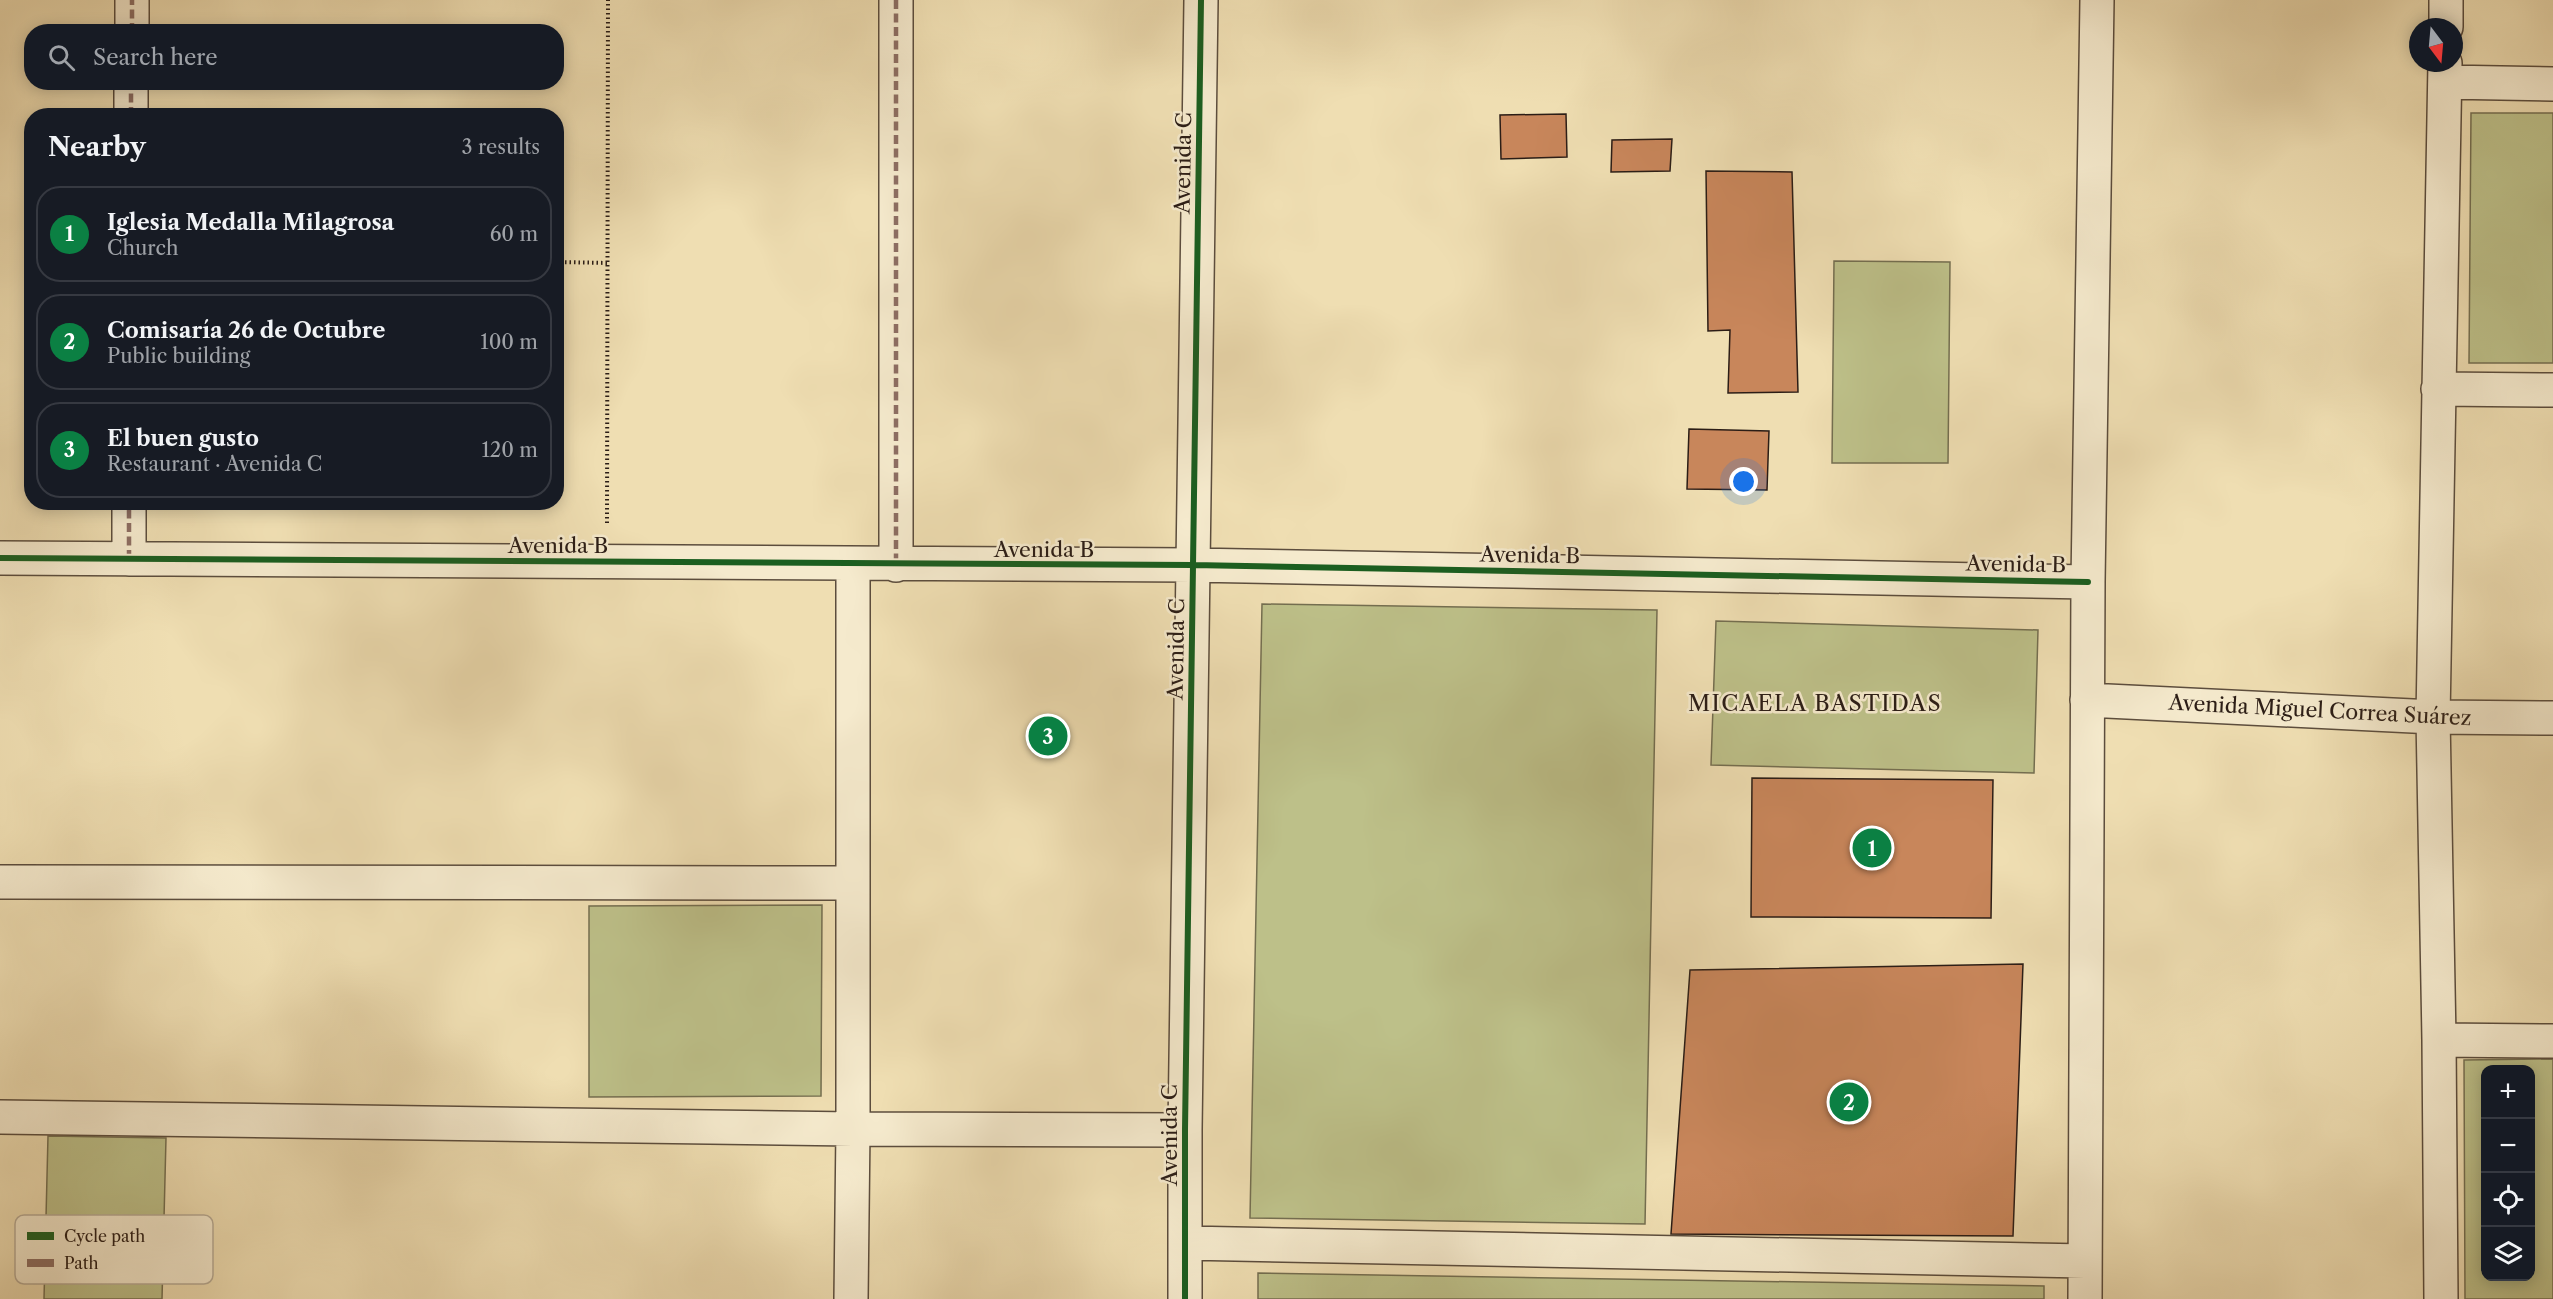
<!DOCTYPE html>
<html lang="en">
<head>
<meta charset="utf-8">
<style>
	:root { --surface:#171b24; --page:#20242c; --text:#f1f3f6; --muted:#9ea1a6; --line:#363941; --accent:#0b8043 }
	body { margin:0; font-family:"Libre Caslon Text",serif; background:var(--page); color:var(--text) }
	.controls { position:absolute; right:18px; bottom:18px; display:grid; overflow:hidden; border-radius:12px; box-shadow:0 3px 15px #0003 }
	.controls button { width:54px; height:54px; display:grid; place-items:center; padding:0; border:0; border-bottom:2px solid var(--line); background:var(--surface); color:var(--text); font:30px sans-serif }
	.compass { position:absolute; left:2409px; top:18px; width:54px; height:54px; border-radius:50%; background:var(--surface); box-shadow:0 3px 15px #0003; rotate:164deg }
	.you { position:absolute; left:1744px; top:482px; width:21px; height:21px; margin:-15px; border:4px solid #fff; border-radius:50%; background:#1a73e8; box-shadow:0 0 0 9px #1a73e833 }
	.badge { display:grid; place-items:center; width:39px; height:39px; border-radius:50%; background:var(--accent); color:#fff; font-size:20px; font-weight:700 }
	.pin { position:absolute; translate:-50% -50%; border:3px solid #fff; box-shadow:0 2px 6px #0006 }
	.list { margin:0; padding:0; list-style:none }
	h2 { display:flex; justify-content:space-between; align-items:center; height:78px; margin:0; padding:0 24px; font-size:26px }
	h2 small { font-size:20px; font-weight:400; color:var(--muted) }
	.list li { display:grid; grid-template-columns:39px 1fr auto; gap:18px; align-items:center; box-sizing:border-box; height:96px; margin:0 12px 12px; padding:0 12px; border:2px solid var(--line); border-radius:24px }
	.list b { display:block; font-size:22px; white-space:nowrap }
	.list p { margin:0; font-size:20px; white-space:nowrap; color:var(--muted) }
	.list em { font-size:20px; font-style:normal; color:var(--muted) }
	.icon { flex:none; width:33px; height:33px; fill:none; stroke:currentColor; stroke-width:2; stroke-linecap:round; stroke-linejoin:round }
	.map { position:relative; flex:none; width:2553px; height:1299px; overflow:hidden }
	.search { position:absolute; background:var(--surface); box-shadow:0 3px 15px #0003; left:24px; top:24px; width:540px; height:66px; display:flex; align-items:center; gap:15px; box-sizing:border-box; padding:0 21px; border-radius:24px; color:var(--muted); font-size:22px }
	.panel { position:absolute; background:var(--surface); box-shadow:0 3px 15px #0003; left:24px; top:108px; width:540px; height:402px; border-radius:24px }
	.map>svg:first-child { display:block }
</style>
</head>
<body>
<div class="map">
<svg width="2553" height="1299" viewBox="0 0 2553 1299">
	<rect width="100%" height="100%" fill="#efdeb2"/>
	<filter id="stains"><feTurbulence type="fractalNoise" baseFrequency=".00333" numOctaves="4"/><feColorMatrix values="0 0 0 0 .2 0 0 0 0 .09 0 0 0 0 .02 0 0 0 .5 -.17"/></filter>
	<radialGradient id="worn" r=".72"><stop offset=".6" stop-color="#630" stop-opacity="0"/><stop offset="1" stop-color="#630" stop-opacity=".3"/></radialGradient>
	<!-- green -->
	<path fill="#bdc089" stroke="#746e50" stroke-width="1.5" fill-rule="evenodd" d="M2471,113h82v250h-84z
		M1834,261l116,1 -2,201h-116z
		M1262,604l395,6 -12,614 -395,-6z
		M1716,621l322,9 -4,143 -323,-8z
		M822,905l-1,191 -232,1v-191z
		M2553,1059v240h-88l-1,-239zM2486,1070h44v206h-44z
		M48,1136l118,2 -4,161h-118z
		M1258,1273l786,13v13h-786z"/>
	<!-- building -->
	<path fill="#c8865b" stroke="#2b1d16" stroke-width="1.5" d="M1566,114l1,43 -66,2 -1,-44z
		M1672,139l-2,32 -59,1 1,-32z
		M1706,171l86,1 6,220 -70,1 2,-63 -22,1z
		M1689,429l80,2 -2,59 -80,-1z
		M1752,778l241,2 -2,138 -240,-1z
		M2023,964l-10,272 -342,-2 19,-264z"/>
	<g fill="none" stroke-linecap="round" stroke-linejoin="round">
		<!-- street casing -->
		<g stroke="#5c4d3d" stroke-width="36">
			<path id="street" d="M896,0v565
				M2446,27v-27
				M132,32v-32
				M2445,82l108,2
				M131,116v-34
				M2438,389l115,1
				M0,558l1193,7 895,17
				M129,559v-57
				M2087,700l346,17 120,1
				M0,882l852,1
				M2439,1040l114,1
				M0,1117l853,12 332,1
				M1186,1243l899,18
				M851,1299l2,-170v-564
				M1185,1299v-169l16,-1130
				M2085,1299l3,-717 9,-582
				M2441,1299l-2,-259 -6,-323 12,-654"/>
		</g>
		<!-- path -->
		<path stroke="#2b1d16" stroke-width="4" stroke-dasharray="1.5 3" stroke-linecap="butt" d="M556,262l53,1
			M607,523l1,-523"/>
		<!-- street -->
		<use href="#street" stroke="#f5eacd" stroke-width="33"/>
		<!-- quiet -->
		<path stroke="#8d6e63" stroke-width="4.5" stroke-dasharray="9 4.5" stroke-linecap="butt" d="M896,0v565
			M132,32v-32
			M131,116v-34
			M129,559v-57"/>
		<!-- cycleway casing -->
		<g stroke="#f5eacd" stroke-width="10">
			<path id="cycleway" d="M0,558l1193,7 895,17
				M1185,1299v-169l16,-1130"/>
		</g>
		<!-- cycleway -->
		<use href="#cycleway" stroke="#1b5e20" stroke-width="6"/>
	</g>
	<g text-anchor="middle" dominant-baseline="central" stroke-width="5" stroke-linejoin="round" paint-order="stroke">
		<!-- street labels -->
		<g font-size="21" fill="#2b1d16" stroke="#f5eacd">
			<text transform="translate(1183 163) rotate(-89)">Avenida C</text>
			<text x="558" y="545">Avenida B</text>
			<text x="1044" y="549">Avenida B</text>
			<text transform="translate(1530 555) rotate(1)">Avenida B</text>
			<text transform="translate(2016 564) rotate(1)">Avenida B</text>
			<text transform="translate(1176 649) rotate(-89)">Avenida C</text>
			<text transform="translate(2320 710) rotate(3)">Avenida Miguel Correa Suárez</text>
			<text transform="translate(1169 1135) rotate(-90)">Avenida C</text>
		</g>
		<!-- neighbourhood labels -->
		<g font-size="22" letter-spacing="1.5" fill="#2b1d16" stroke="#f5eacd">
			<text x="1815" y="703">MICAELA BASTIDAS</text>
		</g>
	</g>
	<!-- legend -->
	<rect x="15" y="1215" width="198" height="69" rx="9" fill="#f5eacd" stroke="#b8ac96" stroke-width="1.5"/>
	<rect x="27" y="1232" width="27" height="8" fill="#1b5e20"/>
	<rect x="27" y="1259" width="27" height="8" fill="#8d6e63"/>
	<g font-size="16" fill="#2b1d16">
		<text x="64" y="1242">Cycle path</text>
		<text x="64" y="1269">Path</text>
	</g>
	<rect width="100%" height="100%" filter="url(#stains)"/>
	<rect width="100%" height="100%" fill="url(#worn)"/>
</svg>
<div class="controls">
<button>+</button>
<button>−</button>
<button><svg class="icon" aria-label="locate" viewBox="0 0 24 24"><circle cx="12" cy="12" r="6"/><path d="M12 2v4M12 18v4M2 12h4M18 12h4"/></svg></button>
<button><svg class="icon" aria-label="layers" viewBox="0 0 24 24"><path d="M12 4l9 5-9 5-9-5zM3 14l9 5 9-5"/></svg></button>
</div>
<svg class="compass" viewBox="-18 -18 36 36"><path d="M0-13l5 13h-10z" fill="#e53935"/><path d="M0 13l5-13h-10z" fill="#9ea1a6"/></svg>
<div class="you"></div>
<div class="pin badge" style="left:1872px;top:848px">1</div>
<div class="pin badge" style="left:1849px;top:1102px">2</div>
<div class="pin badge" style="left:1048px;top:736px">3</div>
<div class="search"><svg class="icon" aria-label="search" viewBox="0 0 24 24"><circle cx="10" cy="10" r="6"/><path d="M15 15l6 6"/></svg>Search here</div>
<section class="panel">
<h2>Nearby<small>3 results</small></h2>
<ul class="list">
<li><span class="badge">1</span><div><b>Iglesia Medalla Milagrosa</b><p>Church</p></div><em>60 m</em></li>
<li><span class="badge">2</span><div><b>Comisaría 26 de Octubre</b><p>Public building</p></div><em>100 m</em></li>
<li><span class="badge">3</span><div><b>El buen gusto</b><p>Restaurant · Avenida C</p></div><em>120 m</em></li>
</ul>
</section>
</div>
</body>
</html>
